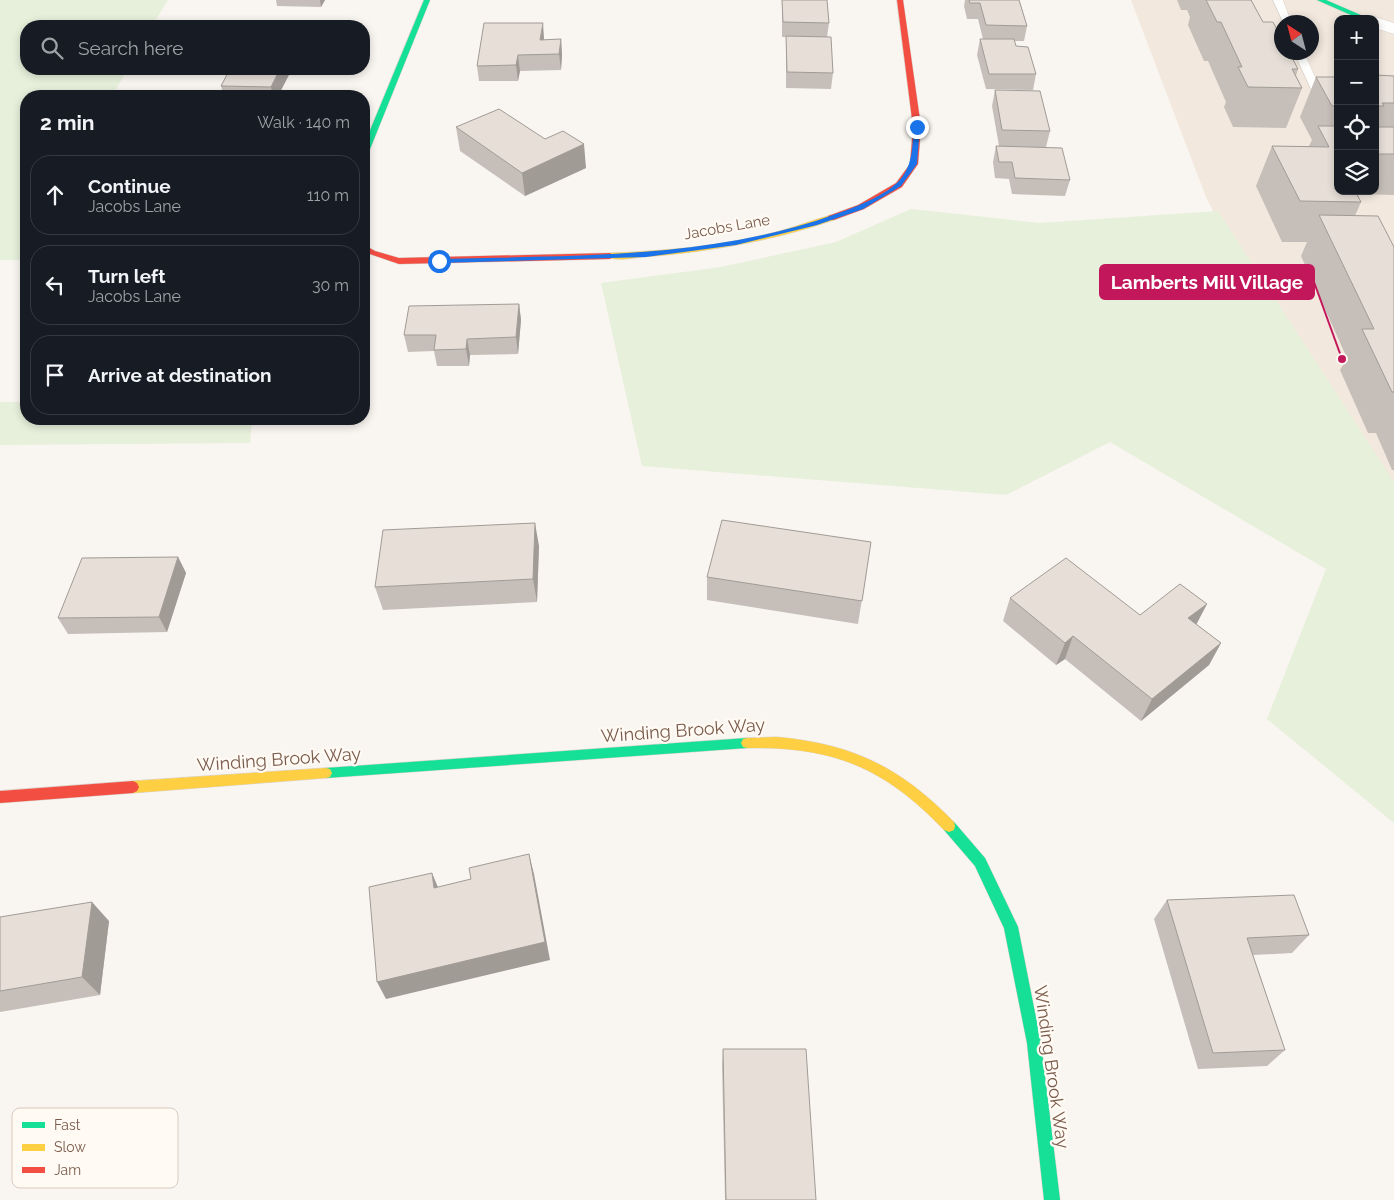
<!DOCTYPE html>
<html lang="en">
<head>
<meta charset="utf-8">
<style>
	:root { --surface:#171b24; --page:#20242c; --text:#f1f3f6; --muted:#9ea1a6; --line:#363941 }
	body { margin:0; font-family:Raleway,sans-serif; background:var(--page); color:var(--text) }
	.controls { position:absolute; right:15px; top:15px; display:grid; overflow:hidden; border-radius:10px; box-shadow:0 2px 8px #0003 }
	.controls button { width:45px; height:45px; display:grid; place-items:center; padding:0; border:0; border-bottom:1px solid var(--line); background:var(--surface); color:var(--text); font:25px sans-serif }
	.compass { position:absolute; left:1274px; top:15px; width:45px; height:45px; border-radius:50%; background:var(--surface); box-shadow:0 2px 8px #0003; rotate:324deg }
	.stop { position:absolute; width:15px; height:15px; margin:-11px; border:4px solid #1a73e8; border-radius:50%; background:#fff }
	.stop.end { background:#1a73e8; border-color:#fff; box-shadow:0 1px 5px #0008 }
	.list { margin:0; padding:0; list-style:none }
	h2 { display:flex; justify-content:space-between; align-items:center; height:65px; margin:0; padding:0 20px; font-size:21px }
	h2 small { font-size:16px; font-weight:400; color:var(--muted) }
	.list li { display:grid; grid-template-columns:32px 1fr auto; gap:15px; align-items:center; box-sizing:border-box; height:80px; margin:0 10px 10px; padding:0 10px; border:1px solid var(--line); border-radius:20px }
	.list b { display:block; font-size:19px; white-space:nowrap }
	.list p { margin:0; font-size:16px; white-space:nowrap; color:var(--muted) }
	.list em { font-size:16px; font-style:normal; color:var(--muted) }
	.icon { flex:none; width:28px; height:28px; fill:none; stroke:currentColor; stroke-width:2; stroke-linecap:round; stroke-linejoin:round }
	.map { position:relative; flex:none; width:1394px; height:1200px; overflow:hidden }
	.search { position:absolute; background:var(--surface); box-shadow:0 2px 8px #0003; left:20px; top:20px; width:350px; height:55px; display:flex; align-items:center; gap:12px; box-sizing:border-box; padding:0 18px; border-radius:20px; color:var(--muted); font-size:19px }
	.panel { position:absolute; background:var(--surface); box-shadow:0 2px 8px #0003; left:20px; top:90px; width:350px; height:335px; border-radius:20px }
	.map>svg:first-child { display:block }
</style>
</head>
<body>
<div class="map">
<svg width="1394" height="1200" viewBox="0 0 1394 1200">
	<rect width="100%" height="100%" fill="#f9f5f0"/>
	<!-- residential -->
	<path fill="#f2e8de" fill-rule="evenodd" d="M1131,0h263v554l-20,-33 -168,-324zM1338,19h37v172h-37zM1282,22h30v30h-30z"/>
	<!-- green -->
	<path fill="#e7f0db" d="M0,0h168l-16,26h-126v43h102l-16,27h-86v164h-26z
		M911,209l129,14 178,-12 176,271v341l-127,-104 59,-150 -216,-127 -104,53 -364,-29 -41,-183 120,-16 115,-25z
		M0,402h26v17h226l-2,24 -250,2z"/>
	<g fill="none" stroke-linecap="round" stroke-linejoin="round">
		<!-- lane casing -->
		<g stroke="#d7d1cb" stroke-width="1">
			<path id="lane" d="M1273,0h10l8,22h-8z
				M1294,52h10l14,32 20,1v6l-27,-2z"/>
		</g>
		<!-- street casing -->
		<g stroke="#d7d1cb" stroke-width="1">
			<path id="street" d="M1375,17l19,6v11l-19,-6v-9h-6z"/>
		</g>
		<!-- fast casing -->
		<g stroke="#d9d2cb" stroke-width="1">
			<path id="fast" d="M424,0h6l-62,154 -4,2v-11z
				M1317,0h9l44,19h-10z
				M747,738l4,1 2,4 -2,4 -4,1 -421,30 -4,-1 -2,-4 2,-4 4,-1z
				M949,820l5,2 31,36 33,69 23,116 19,157h-16l-17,-157 -23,-115 -29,-62 -31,-36 -1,-4 1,-4z"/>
		</g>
		<!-- slow casing -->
		<g stroke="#d9d2cb" stroke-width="1">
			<path id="slow" d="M831,215l4,3 -1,2c-62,21 -126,32 -191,37 -10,1 -30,5 -37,-1l4,-3c56,-2 112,-7 166,-21 19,-5 37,-12 55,-17z
				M777,737c76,7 123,30 177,85l1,4 -1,4 -5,2 -5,-2c-59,-62 -111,-84 -197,-82l-4,-1 -2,-4 2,-4 4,-1z
				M326,768l4,1 2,4 -2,4 -4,1 -193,15 -4,-2 -2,-4 2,-4 4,-2z"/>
		</g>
		<!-- jam casing -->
		<g stroke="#d9d2cb" stroke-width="1">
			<path id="jam" d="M897,0h6l18,127 -3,37 -16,23 -38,22 -30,11h-6v-4l30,-11 38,-22 14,-19 3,-37z
				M364,245l11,6 24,7 211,-5 4,3 -4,3 -211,5 -35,-12z
				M133,781l4,2 2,4 -2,4 -4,2 -133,10v-12z"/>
		</g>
		<!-- lane -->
		<use href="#lane" fill="#fefefd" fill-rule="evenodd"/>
		<!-- street -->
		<use href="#street" fill="#fefefd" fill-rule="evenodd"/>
		<!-- fast -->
		<use href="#fast" fill="#16e098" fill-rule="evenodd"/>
		<!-- slow -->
		<use href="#slow" fill="#ffcf43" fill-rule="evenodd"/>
		<!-- jam -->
		<use href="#jam" fill="#f24e42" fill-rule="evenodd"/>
	</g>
	<!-- wall -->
	<path fill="#c6bfb9" d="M276,0h49l-4,7 -44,-1z
		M782,0h45l2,23 -2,14 6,36 -2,16 -45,-1v-51h-4z
		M965,0h54l8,26 -3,15h-10l2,5 20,28 -3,16 -47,-1 -9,-34 3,-16h3l-5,-20h-11l-3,-13z
		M1177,0h74l12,22 35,47 -2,7 6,12 -16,40 -53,-1 -9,-20 2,-5 -18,-41h-4l-16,-36 2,-8 -3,-7h-6z
		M544,38v2l17,-1 1,16 -1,15 -41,1 -2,10h-39l-2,-15z
		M230,69h62l-14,27h-54l-3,-10z
		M1375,75l19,1v119l-37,-1 4,8 -6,14 39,31v223h-2l-16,-37h-8l-28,-63 7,-12 -46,-102 6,-14h-25l-26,-56 16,-40h37l3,-6 -12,-23 16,-40h22v114h37z
		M995,90l55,41 -4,16 24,33 -5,16 -53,-2 -3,-15 -14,-1 -2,-16 3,-16h3l-7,-40z
		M456,127l89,12 41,29 -61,28 -65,-45z
		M519,304l2,16 -3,34 -48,1 -1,11h-32l-3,-15 -26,1 -4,-17z
		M871,542l-13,82 -151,-24v-23z
		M539,546l-2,56 -154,8 -8,-23z
		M178,557l8,16 -19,59 -99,2 -10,-16z
		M1010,598l130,17 67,-11 -11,20 25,19 -12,22 -68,56 -76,-62 -9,6 -53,-44z
		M1167,900l142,35 -17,18 -39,2 32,95 -18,16 -69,3 -44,-150z
		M0,917l109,4 -9,74 -100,17z
		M723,1049l93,151h-91l-3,-135z"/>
	<!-- shaded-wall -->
	<path fill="#a19b96" d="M320,0h5l-4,7z
		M543,23l1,15 -2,17 -2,-15z
		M561,39l1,16 -1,15 -2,-16z
		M518,55l2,16 -2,10 -2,-16z
		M280,69h12l-14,27h-5l-2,-9z
		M584,144l2,24 -61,28 -3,-23z
		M519,304l2,16 -3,34 -2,-17z
		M467,339l3,16 -1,11 -3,-17z
		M535,523l4,23 -2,56 -4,-23z
		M178,557l8,16 -19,59 -8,-15z
		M1207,604l-12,23 -7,-9z
		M1073,636l-8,23 -9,6 9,-22z
		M1221,643l-12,22 -68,56 11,-22z
		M529,854l5,20 16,86 -164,39 -9,-17z
		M432,873l8,19 -6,-4z
		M92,902l17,19 -9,74 -18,-18z"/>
	<!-- building -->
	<path fill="#e6ded7" stroke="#a19b96" d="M782,0h45l2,23 -46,-1z
		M969,0h50l8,26 -41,-1 -6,-22h-10z
		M1206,0h45l12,22h10l9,17v13h7l9,17h-6l10,19 -54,-1 -10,-20h4l-21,-45h-4z
		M484,23h59l-3,17 21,-1 -2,15 -41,1 -2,10 -39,1z
		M786,36l45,1 2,36 -46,-1z
		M980,39h34l2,7 12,1 8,27h-47z
		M230,69h50l-9,18 -50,-1z
		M1375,75l19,1v27h-12l2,3h-9z
		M1316,77h22v29h-6z
		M995,90l45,1 10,40 -48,-1z
		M499,109l46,30 18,-8 21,13 -62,29 -66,-46z
		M1318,126h20v27h-4l4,6v32h17l6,11 -61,-1 -28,-55 57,1z
		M1375,127h19v27h-19z
		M996,146l66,2 8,32 -55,-2 -3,-16h-13z
		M1319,215l59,1 16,31v145h-2l-30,-63h12z
		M519,304l-3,33 -49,2 -1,10 -32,1 2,-15h-32l5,-29z
		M722,520l149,22 -9,59 -155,-24z
		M535,523l-2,56 -158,8 8,-57z
		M178,557l-19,60 -101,1 24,-60z
		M1066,558l74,57 40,-31 27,20 -19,14 33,25 -69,56 -79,-63 -8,7 -55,-45z
		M529,854l16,88 -168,40 -8,-95 63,-14 2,15 37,-9 -2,-11z
		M1294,895l15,40 -62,3 38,112 -72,3 -46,-153z
		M92,902l-10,75 -82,14v-74z
		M723,1049h83l10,151h-90z"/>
	<!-- route -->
	<path fill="#1a73e8" d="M917,126l3,1 -3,37 -16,22 -38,23 -46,16 -81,20 -90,12 -207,6 -3,-2 3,-2c132,-4 268,1 394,-44 18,-6 49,-18 64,-32 16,-15 15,-35 17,-56z"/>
	<g text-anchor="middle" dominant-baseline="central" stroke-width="4.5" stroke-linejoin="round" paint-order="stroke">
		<!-- far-street labels -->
		<g font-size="15" fill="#7a5c4d" stroke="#fffaf3">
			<text transform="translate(727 227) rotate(-10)">Jacobs Lane</text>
		</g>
		<!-- street labels -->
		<g font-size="18" fill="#7a5c4d" stroke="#fffaf3">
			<text transform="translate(683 730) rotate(-4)">Winding Brook Way</text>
			<text transform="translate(279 759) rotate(-4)">Winding Brook Way</text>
			<text transform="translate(1052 1067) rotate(82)">Winding Brook Way</text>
		</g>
	</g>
	<!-- legend -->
	<rect x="12" y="1108" width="166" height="80" rx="8" fill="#fffaf3" stroke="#d7cbc1" stroke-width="1"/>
	<rect x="22" y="1122" width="23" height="6" fill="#16e098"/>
	<rect x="22" y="1144" width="23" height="7" fill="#ffcf43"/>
	<rect x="22" y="1167" width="23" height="6" fill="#f24e42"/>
	<g font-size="14" fill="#7a5c4d">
		<text x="54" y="1130">Fast</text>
		<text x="54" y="1152">Slow</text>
		<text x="54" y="1175">Jam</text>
	</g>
	<!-- callouts -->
	<path fill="none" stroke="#c2185b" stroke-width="2" d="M1342 359L1314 282"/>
	<circle fill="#c2185b" stroke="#fffaf3" stroke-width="2" cx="1342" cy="359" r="5"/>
	<rect fill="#c2185b" stroke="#c2185b" stroke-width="2" x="1100" y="265" width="214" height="34" rx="5"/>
	<g font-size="19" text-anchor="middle" font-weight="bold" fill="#fff">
		<text x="1207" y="289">Lamberts Mill Village</text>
	</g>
</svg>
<div class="controls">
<button>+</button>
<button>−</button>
<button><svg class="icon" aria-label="locate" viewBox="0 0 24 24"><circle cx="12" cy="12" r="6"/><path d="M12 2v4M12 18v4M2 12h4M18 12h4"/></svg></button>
<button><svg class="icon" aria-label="layers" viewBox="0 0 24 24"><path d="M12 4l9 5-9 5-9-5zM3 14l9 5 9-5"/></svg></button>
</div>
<svg class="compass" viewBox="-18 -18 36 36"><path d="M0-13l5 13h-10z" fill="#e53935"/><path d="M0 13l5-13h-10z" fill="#9ea1a6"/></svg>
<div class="stop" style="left:439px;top:261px"></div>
<div class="stop end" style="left:917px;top:127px"></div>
<div class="search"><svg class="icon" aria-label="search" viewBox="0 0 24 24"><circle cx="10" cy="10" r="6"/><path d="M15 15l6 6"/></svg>Search here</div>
<section class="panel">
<h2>2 min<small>Walk · 140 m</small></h2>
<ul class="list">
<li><svg class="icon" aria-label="ahead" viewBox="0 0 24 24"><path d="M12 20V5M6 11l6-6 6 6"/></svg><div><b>Continue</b><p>Jacobs Lane</p></div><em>110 m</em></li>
<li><svg class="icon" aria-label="left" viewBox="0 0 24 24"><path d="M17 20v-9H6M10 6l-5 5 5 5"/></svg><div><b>Turn left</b><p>Jacobs Lane</p></div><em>30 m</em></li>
<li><svg class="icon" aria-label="arrive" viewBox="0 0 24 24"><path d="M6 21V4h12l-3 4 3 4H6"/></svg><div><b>Arrive at destination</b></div></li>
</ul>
</section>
</div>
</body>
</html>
